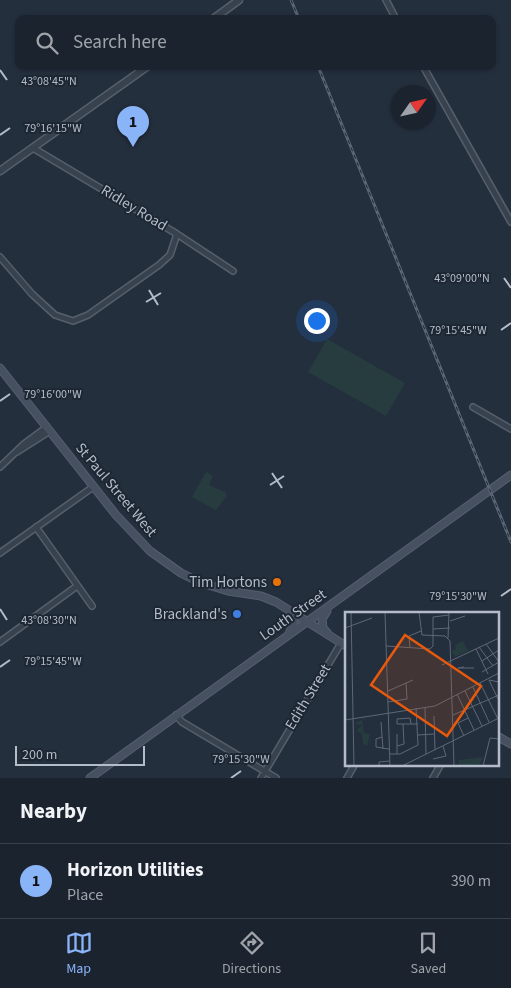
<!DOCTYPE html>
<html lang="en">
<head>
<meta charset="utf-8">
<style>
	:root { --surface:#1b232e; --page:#282f3a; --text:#f1f3f6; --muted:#a0a4aa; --line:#39404a; --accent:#8ab4f8 }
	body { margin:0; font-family:"Source Sans 3",sans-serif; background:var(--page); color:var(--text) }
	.compass { position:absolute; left:391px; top:85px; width:45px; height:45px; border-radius:50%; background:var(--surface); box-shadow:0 1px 4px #0004; rotate:56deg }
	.scale { position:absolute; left:15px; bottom:12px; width:130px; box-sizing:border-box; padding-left:5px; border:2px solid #b4bcc9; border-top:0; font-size:14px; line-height:18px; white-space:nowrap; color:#b4bcc9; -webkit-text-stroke:4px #1d2633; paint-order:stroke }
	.you { position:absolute; left:316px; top:320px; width:18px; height:18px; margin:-12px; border:4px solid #fff; border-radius:50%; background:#1a73e8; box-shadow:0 0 0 8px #1a73e833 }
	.badge { display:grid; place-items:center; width:32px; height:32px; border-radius:50%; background:var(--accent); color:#111; font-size:16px; font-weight:700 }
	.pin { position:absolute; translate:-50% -41px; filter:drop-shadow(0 1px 2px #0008) }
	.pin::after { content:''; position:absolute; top:26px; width:18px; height:15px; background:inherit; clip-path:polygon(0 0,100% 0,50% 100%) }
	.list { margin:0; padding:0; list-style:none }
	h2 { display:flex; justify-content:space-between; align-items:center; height:65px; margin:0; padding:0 20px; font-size:21px }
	h2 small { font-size:16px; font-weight:400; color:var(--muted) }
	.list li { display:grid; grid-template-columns:32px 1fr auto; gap:15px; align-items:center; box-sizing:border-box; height:75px; padding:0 20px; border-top:1px solid var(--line) }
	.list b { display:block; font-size:19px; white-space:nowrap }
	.list p { margin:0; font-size:16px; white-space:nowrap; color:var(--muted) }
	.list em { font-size:16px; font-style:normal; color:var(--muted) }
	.icon { flex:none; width:28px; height:28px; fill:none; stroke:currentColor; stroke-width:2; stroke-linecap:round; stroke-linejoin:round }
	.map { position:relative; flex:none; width:511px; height:778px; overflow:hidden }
	.search { position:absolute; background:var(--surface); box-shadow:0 1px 4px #0004; left:15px; right:15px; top:15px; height:55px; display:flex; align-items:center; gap:12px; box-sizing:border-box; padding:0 18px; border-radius:10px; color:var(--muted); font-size:19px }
	.sheet { height:140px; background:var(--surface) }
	nav { display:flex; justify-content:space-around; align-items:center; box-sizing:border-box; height:70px; border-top:1px solid var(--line); background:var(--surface); font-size:14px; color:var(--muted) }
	nav a { display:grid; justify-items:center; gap:2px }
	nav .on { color:var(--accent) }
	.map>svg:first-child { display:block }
</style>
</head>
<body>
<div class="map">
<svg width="511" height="778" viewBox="0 0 511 778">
	<rect width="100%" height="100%" fill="#242f3e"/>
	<!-- green -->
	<path fill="#263c3f" d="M327,339l78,44 -19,33 -78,-44z
		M206,472l7,4 -4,9 16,7 2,4 -11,14 -24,-13z"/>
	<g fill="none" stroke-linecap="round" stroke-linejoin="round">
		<!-- minor casing -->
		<g stroke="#565f6c" stroke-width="8">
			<path id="minor" d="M386,0l10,19
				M423,66l88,156
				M33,148l144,86 56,37
				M0,257l32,37 23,21 18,6 15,-6 71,-50 11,-10 7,-21
				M473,407l38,22
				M17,452l33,-21
				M0,467l24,-23 23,-17
				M36,527l56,79
				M0,553l93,-66
				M0,642l77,-56
				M176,715l6,7 94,56
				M261,778l80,-135
				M347,778l8,-14
				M433,778l8,-14"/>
		</g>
		<!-- tertiary casing -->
		<g stroke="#565f6c" stroke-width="9">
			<path id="tertiary" d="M213,19l26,-19
				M0,171l148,-105"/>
		</g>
		<!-- secondary casing -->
		<g stroke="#565f6c" stroke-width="9">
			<path id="secondary" d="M0,368l116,147 34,36 31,22 18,9 29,9 33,5 15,6 70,44
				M327,611l-5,8 1,9 5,6
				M289,634l5,-13 -2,-9
				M497,736l14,8
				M90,778l421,-303"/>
		</g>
		<!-- minor -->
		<use href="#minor" stroke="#38414e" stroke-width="5"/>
		<!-- tertiary -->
		<use href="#tertiary" stroke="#38414e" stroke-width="6"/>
		<!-- secondary -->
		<use href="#secondary" stroke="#465061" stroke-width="7"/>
		<!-- rail casing -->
		<g stroke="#5a6575" stroke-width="3">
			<path id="rail" d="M291,0l8,19
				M318,66l193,476"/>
		</g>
		<!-- rail -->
		<use href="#rail" stroke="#1d2633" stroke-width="1" stroke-dasharray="4" stroke-linecap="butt"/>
	</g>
	<!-- ticks -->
	<path fill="none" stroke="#b4bcc9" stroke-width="2" d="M0,70l7,10M0,135l10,-7M504,278l7,10M149,290l9,15M146,302l15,-9M501,330l10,-7M0,401l10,-7M272,473l10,15M270,485l14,-9M501,596l10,-7M0,609l7,11M0,667l10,-7M231,778l10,-7"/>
	<!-- markers -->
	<circle fill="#e8710a" stroke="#1d2633" stroke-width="2" cx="277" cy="582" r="5"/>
	<circle fill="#3f7fe0" stroke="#1d2633" stroke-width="2" cx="237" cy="614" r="5"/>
	<g text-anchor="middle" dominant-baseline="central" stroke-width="4" stroke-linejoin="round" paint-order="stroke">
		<!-- street labels -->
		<g font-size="15" fill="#b4bcc9" stroke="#1d2633">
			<text transform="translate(134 208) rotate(31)">Ridley Road</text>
			<text transform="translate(116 490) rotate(50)">St Paul Street West</text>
			<text transform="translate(293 615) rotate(-35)">Louth Street</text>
			<text transform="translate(308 697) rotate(-59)">Edith Street</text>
		</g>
		<!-- poi labels -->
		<g font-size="15" fill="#b4bcc9" stroke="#1d2633" text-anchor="end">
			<text x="267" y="582">Tim Hortons</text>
			<text x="227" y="614">Brackland's</text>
		</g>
	</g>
	<!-- overview -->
	<g transform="translate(345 612)">
		<rect width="154" height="154" fill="#242f3e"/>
		<path d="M118,29l5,10 -13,6 -3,-6 4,-2 -1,-4zM22,105l-5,4 2,12 6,1 -3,12 -4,-2 -1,-11 -6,-2 6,-6 -8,-1zM138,145l-4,9h-20v-6z" fill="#263c3f"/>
		<path fill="none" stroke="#5e6776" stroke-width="1" d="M6,0l3,154M40,0l5,154M74,0l3,23 23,1 5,5 4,125M105,9l15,-5M0,16l27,-10M88,17l17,-1M103,26l1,-26M141,32l13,18M41,34l44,3 3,-3v-29l16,-2M134,35l14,19M65,36l-1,-12 12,-5M131,37l12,25M137,49l17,-11M97,53l57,-27M119,55l-6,1h16M137,60l17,-10M154,70l-10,-2 10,21M135,71l18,36M128,75l16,35M43,79l25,-11M120,79l17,35M112,82l17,36M43,90l19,-3 -1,-16M80,96l1,46M108,103l46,-20M89,104l1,34M0,108l90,-14 64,-33M36,110l2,27M66,112l-1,-6 -13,1v5h21M52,122v20M73,123l16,-1M119,124l-6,-13 10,-5M37,125l-6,2v8l13,2M52,134l7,-2 -1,-20M45,142h10l18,-9 -2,-37M88,147l13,-3 -3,-10M34,154v-4l11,-1M57,154l97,-48M138,154l7,-28 9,1"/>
		<path fill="#e8590c" fill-opacity="0.15" stroke="#e8590c" stroke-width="2.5" d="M60,23l76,51 -34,50 -76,-51z"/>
		<rect width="154" height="154" fill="none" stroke="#b4bcc9" stroke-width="2.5"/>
	</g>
	<g font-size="12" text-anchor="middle" fill="#b4bcc9" stroke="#1d2633" stroke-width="4" stroke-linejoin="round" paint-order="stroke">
		<text x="49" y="85">43°08'45"N</text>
		<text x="53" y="132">79°16'15"W</text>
		<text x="462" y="282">43°09'00"N</text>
		<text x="458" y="334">79°15'45"W</text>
		<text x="53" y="398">79°16'00"W</text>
		<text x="458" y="600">79°15'30"W</text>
		<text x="49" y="624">43°08'30"N</text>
		<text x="53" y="665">79°15'45"W</text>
		<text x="241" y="763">79°15'30"W</text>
	</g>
</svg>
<svg class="compass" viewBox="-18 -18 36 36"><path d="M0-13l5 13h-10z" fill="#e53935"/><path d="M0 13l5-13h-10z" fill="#a0a4aa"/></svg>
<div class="scale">200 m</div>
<div class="you"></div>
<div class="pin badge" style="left:133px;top:147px">1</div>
<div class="search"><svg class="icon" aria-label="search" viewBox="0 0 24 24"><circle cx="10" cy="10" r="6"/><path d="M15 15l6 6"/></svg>Search here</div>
</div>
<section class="sheet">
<h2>Nearby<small></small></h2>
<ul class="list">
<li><span class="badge">1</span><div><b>Horizon Utilities</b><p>Place</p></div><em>390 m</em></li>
</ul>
</section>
<nav>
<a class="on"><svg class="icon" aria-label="map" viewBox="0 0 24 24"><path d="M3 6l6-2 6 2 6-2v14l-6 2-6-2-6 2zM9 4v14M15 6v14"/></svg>Map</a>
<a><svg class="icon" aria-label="directions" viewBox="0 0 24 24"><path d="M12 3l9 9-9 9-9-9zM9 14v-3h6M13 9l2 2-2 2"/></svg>Directions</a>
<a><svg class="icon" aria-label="saved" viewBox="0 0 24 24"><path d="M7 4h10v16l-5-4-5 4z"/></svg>Saved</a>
</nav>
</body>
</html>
